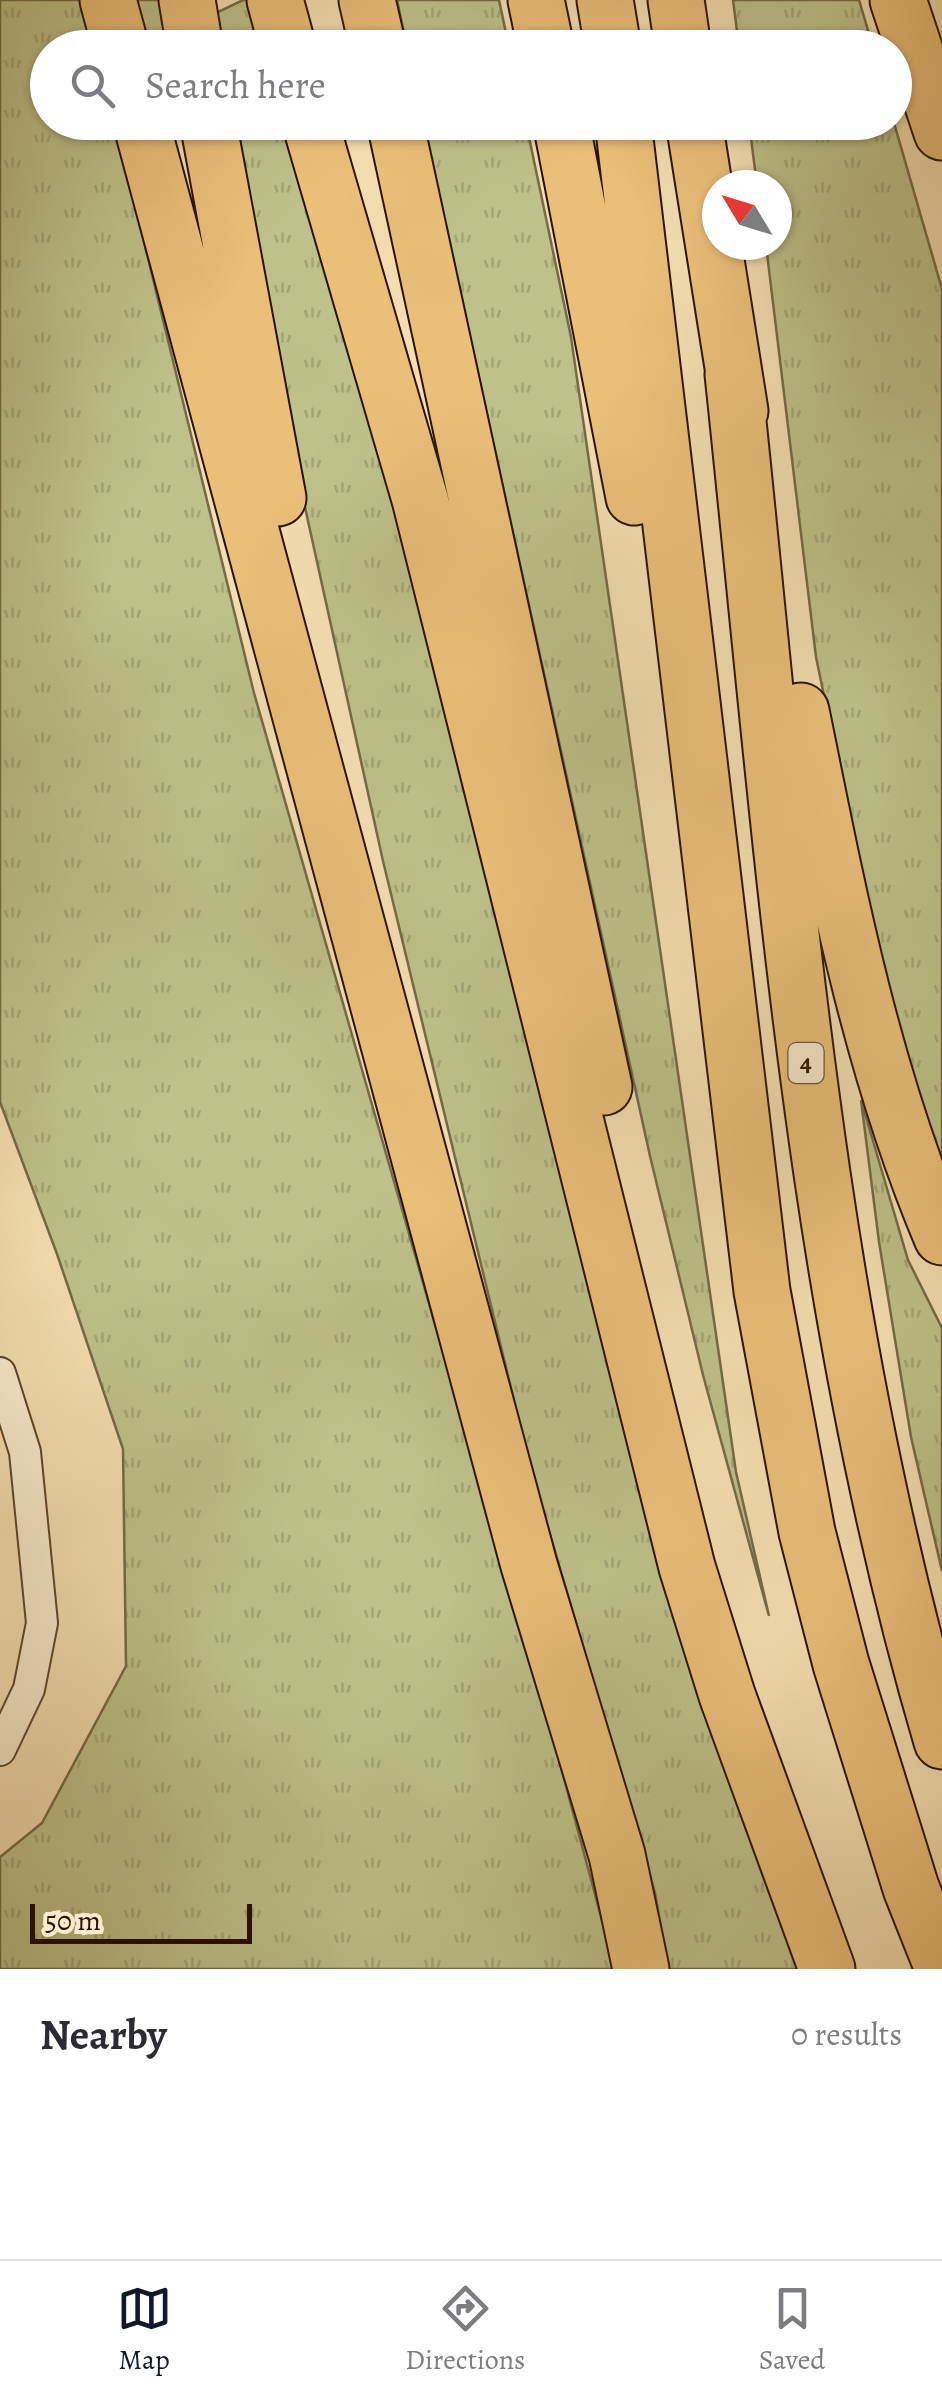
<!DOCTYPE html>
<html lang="en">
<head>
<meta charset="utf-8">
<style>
	:root { --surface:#fff; --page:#f7f7f7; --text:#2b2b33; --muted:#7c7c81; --line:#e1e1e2; --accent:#111827 }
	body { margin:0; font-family:Alegreya,serif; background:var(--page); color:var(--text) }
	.compass { position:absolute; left:702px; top:170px; width:90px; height:90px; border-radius:50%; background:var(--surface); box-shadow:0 2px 8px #0004; rotate:308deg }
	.scale { position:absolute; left:30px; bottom:25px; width:222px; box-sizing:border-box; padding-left:10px; border:5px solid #2c1300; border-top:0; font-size:28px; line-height:35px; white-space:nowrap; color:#2c1300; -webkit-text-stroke:8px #f8eacc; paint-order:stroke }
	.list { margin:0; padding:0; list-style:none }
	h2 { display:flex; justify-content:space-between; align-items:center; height:130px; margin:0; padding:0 40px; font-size:42px }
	h2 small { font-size:32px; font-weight:400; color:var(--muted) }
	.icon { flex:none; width:55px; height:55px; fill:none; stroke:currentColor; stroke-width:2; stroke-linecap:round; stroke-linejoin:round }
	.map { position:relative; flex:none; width:942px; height:1969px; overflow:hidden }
	.search { position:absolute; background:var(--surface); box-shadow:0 2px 8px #0004; left:30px; right:30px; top:30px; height:110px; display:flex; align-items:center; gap:25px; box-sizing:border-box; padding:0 35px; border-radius:55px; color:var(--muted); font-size:38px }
	.sheet { height:290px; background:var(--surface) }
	nav { display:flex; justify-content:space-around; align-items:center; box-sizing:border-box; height:140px; border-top:2px solid var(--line); background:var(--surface); font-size:28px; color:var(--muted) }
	nav a { display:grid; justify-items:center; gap:5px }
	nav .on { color:var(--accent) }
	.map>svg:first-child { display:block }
</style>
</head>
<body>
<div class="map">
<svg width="942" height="1969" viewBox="0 0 942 1969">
	<defs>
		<pattern id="grass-tufts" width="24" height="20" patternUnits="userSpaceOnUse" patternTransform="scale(2.5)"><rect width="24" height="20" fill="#bec18a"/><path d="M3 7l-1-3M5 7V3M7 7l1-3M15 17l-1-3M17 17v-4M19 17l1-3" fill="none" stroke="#a3a575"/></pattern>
	</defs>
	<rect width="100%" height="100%" fill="#f4deb1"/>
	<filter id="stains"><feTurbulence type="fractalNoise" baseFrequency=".002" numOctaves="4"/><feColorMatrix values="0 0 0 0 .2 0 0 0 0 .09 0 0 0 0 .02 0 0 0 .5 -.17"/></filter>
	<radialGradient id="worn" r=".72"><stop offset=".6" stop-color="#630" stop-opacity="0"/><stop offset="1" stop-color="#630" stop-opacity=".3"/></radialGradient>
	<!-- grass -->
	<path fill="url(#grass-tufts)" stroke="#756a45" stroke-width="2.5" d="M0,0h80l14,47 -46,1v74l67,1 139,570 293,1022 68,254h-615v-112l42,-34 84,-157 -3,-217 -66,-195 -57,-152z
		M127,0h38l4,30 -31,5z
		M243,0h8l14,47h-45l-6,-33z
		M397,0h102l10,47h-102z
		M733,0h126l14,47h-134z
		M235,123h52l109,375 142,588 132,499 137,384h-139l-13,-76 -125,-427 -147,-605 -88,-399z
		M423,123h103l45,214 165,1135 33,144 -66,-241 -53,-219z
		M749,123h145l48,166v887l-66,-229 -60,-290 -50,-412h11v-60h-20z
		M861,1100l47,160 34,68v243l-31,-134 -32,-195z"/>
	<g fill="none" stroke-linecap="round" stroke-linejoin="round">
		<!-- street casing -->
		<g stroke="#5e462c" stroke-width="34">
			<path id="street" d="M0,1373l25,79 17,171 -13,66 -29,61"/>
		</g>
		<!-- highway casing -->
		<g stroke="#2c1300" stroke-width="59">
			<path id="highway" d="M108,0l13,48
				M187,0l8,48
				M275,0l13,48
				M367,0l11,48
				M536,0l10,48
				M605,0l8,48
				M676,0l7,48
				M898,0l44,132
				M141,122l388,1443 88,290 24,114
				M208,122l70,376
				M310,122l110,377 267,1068 40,128 100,274
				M395,122l209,965
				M561,122l73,375
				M623,122l139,1169 45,241 34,132 70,224 31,78
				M694,122l46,289
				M733,374c49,458 78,923 209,1367
				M801,711c36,178 70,358 141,526"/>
		</g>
		<!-- street -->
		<use href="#street" stroke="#f8eacc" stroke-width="30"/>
		<!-- highway -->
		<use href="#highway" stroke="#eabf78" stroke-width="55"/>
	</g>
	<g text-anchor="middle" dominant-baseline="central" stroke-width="8" stroke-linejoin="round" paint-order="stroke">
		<!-- shield labels -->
		<rect fill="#f8eacc" stroke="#69543d" stroke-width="2.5" x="788.5" y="1043" width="35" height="40" rx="8"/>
		<g font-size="25" font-weight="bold" fill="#2c1300">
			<text x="806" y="1063">4</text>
		</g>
	</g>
	<rect width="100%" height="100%" filter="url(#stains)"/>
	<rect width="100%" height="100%" fill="url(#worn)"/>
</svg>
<svg class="compass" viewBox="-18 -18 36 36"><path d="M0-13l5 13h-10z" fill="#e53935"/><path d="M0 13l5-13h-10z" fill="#7c7c81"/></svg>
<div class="scale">50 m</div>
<div class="search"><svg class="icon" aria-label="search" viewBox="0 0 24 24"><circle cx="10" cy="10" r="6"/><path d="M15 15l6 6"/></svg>Search here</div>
</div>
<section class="sheet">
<h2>Nearby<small>0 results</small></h2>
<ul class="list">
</ul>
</section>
<nav>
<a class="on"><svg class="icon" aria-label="map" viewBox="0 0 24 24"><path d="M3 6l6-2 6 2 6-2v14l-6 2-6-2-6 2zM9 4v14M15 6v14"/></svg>Map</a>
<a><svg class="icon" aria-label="directions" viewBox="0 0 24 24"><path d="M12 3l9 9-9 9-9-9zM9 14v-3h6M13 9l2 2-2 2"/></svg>Directions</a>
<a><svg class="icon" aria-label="saved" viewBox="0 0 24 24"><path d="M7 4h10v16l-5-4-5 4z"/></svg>Saved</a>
</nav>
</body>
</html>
